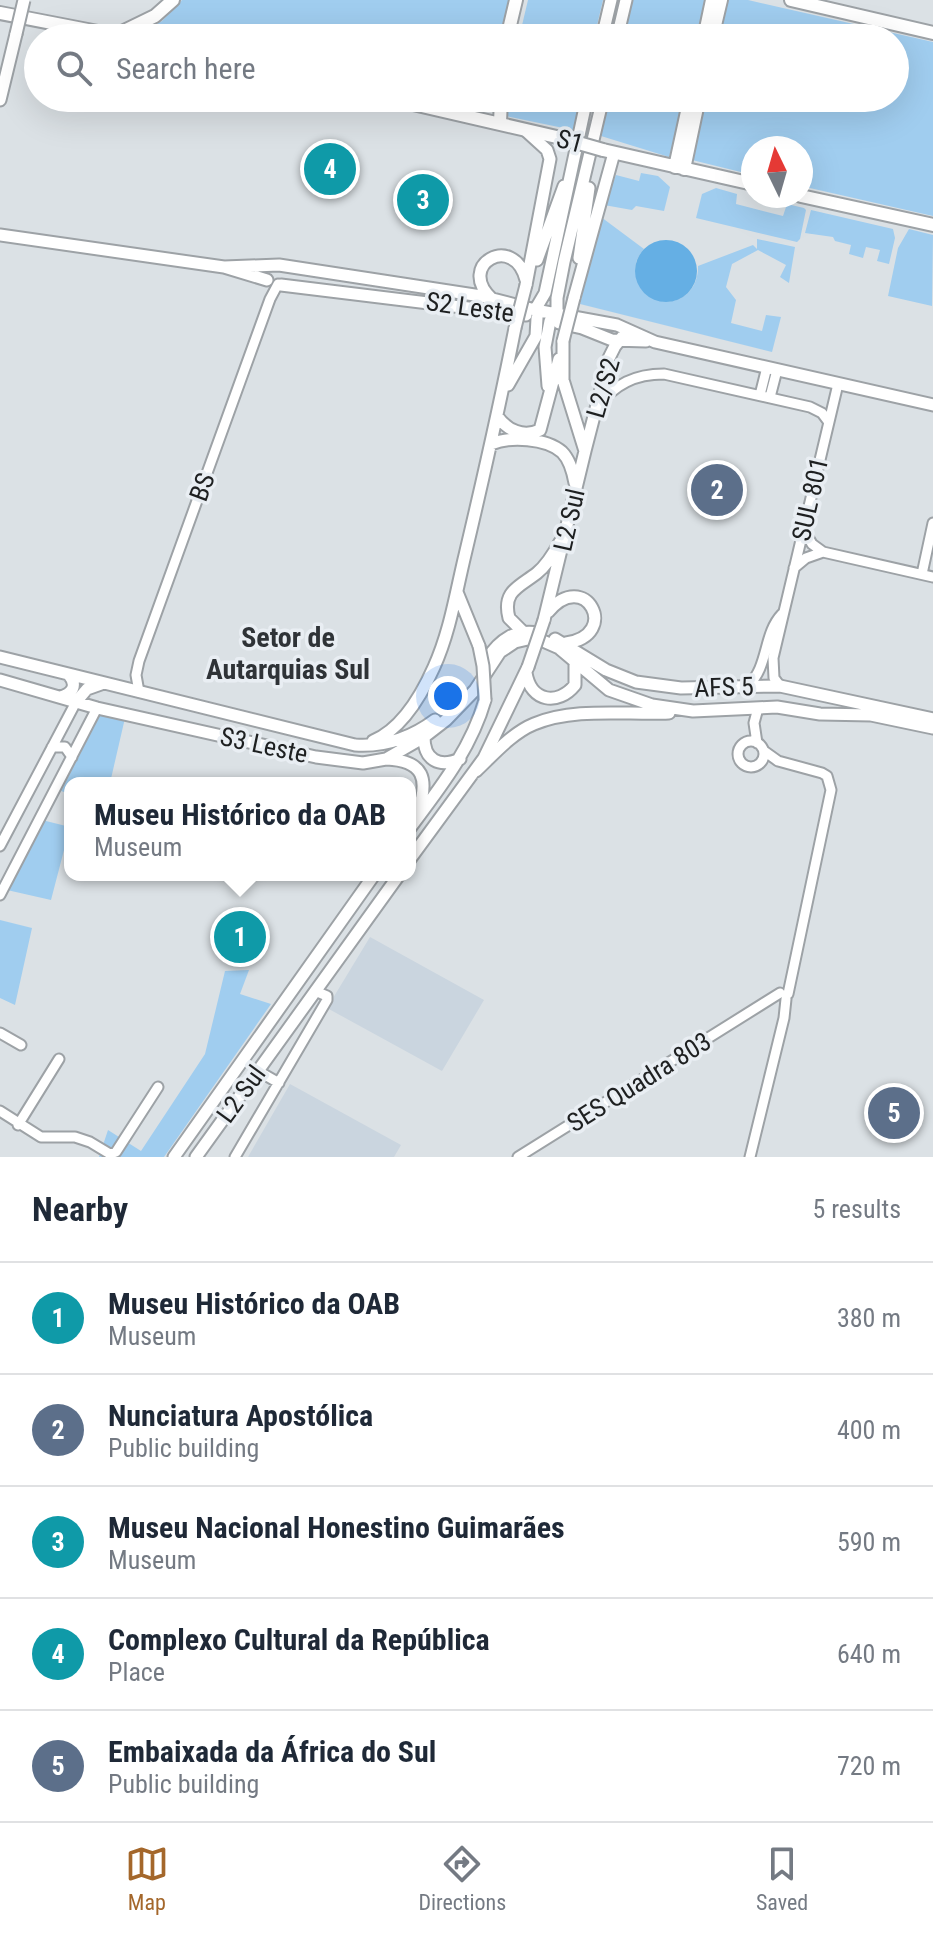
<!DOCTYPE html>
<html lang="en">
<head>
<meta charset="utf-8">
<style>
	:root { --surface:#fff; --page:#f6f6f7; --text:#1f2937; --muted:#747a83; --line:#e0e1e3; --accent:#a4672b }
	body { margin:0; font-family:"Roboto Condensed",sans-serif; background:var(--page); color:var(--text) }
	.compass { position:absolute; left:741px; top:136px; width:72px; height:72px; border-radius:50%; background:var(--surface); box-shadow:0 8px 32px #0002; rotate:355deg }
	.you { position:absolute; left:448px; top:696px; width:28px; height:28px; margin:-20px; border:6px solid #fff; border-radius:50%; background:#1a73e8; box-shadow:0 0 0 12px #1a73e833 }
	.badge { display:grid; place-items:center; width:52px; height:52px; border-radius:50%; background:var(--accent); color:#fff; font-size:26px; font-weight:700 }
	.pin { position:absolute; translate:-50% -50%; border:4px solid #fff; box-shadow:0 2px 8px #0006 }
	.popup { position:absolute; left:64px; top:777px; width:352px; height:104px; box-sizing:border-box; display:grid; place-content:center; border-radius:16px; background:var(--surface); filter:drop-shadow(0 2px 6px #0005); font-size:26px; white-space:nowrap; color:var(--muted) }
	.popup b { font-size:30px; color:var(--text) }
	.popup::after { content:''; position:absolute; left:50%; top:100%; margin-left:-16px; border:16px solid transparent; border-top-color:var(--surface) }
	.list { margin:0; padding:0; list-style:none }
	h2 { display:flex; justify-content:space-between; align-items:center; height:104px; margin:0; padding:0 32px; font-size:34px }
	h2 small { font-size:26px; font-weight:400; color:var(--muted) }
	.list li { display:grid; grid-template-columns:52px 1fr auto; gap:24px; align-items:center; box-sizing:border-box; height:112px; padding:0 32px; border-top:2px solid var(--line) }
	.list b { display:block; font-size:30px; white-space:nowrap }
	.list p { margin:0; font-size:26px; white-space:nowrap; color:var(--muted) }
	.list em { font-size:26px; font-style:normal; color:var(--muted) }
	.icon { flex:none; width:44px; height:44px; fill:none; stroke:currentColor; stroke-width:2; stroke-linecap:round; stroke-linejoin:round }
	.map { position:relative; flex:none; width:933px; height:1157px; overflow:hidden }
	.search { position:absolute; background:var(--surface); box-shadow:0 8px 32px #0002; left:24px; right:24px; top:24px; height:88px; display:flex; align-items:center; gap:20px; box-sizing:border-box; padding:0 28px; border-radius:44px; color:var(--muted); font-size:30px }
	.sheet { height:664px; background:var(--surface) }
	nav { display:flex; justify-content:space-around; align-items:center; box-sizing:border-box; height:112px; border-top:2px solid var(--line); background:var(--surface); font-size:22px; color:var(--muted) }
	nav a { display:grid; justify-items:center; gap:4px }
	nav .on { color:var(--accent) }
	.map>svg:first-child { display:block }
</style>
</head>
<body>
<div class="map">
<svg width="933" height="1157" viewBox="0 0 933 1157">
	<rect width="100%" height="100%" fill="#dbe1e5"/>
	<!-- built -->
	<path fill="#cad5df" d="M370,937l114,63 -42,71 -115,-63z
		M290,1084l111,61 -7,12h-146z"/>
	<!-- green -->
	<path fill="#a0cdef" d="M182,0h331l-9,38h-350l-15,-4 23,-13z
		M528,0h75l-9,38h-75z
		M632,0h75l-7,38h-77z
		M725,0h23l185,42v174l-132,-30v-38h-48v27l-61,-15 9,-62h194v-60h-180z
		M505,98h76l-8,32 -67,-14 -2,-2z
		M609,98h78l-18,59 -68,-21z
		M641,173l17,3 12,11 -6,24 -28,-5 -4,4 -28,-5 12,-30 23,6z
		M716,188l21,6 -1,10 47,12 4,-12 17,4 2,2 -6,29 -3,3 -101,-24 6,-24z
		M811,210l82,19 2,9 -6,26 -12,-3 3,-11 -14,-3 -3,11 -14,-4 2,-9 -16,-4 -2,-4 -28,-4z
		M601,217l43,32c-8,9 -11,18 -6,29 14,39 61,26 60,-12l55,-21 4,4v-10l38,8 -6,36 -9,-6 6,-12 -28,-15 -26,14 -6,23 10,13 -5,23 31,8 4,-16 15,2 -9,35 -192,-48z
		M909,229l24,6 -1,71 -44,-10 10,-48z
		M101,713l24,5 -15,65h-40v11l-9,-3z
		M42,820l28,7 -19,73 -44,-10z
		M0,920l32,8 -17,77 -15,-7z
		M249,970l-9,24 31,10 -107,153h-65l9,-27 33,21 64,-97 20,-83z"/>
	<!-- water -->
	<path fill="#65afe4" d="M635 271a31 31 0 1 1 62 0a31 31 0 1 1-62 0Z"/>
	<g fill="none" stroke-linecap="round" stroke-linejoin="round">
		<!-- minor casing -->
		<g stroke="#9da2a6" stroke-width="13">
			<path id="minor" d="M760,395l7,-28
				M770,397l7,-27
				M597,407c18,-23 38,-33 67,-33l146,33 12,6 6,8
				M803,528l9,16 11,8 110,25
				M794,568l12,-10 17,-6
				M922,574l11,-51
				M748,686c21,-20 15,-52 34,-72
				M780,686l-6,-8 -1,-20 65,-274
				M139,692l-3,-17 3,-14 131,-362 8,-15
				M738 754a13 13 0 1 1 26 0a13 13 0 1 1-26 0Z
				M757,743l-3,-20 4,-15
				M52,747h13l7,10
				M764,751l14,10 44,12 5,3 4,14 -43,204
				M0,846l76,-144
				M0,895l97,-187
				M0,1033l21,12
				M258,1071l21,12
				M0,1111l41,26h34l15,5 20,12 6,-2 42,-65
				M18,1125l41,-66
				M235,1157l92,-157v-4l-12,-5
				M518,1157l262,-164
				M750,1157l34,-139 2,-19"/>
		</g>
		<!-- major casing -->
		<g stroke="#9da2a6" stroke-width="15">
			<path id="major" d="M602,38l9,-38
				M617,38l9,-38
				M0,100l16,-66
				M525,130l22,20 3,9 -24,126
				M0,235l224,32 43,13
				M579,258l10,-70
				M537,260l27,-74
				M224,267l55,-2 202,31 54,14 82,15 38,17 278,63
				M281,285l245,30
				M574,298l40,-145
				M492,299c-37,-34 22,-67 34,-19
				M535,310l10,-17 42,-195
				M557,315v-17l7,-36 39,-164
				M559,323l23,5 30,12 34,1
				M508,385l28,-49 1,-18
				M548,386l-3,-39 5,-26
				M497,416c10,14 26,22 43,14l19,-71
				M491,444c19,-8 55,-6 71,8 8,8 11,20 13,31
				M585,451l24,-93 6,-12 8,-10
				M457,592l22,54
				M548,612c37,-45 74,23 18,31
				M544,620l41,-169 -22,-71v-39
				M523,632l-14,-14c-7,-27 10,-31 28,-45 10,-8 17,-20 23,-31
				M555,639l51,31 30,12 45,6 99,-2 153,33
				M0,657l355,88c30,2 56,-7 80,-25
				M487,659c13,-20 28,-30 52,-26
				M526,673c5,29 32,33 49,12v-23
				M0,680l97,28 219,49 47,6 23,-4 38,-22 22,-17 29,-30 25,-38 15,-10 13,-3 15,2 16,7 50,42 43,15 41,6 84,-4 43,7 51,1 62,13
				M60,697c12,-3 18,-11 9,-22
				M76,702l11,-13 14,-5
				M424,737c0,23 15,31 36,22
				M373,741c29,-12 49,-47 61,-74 16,-35 22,-75 31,-112 18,-76 35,-151 50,-227
				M387,759c37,2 42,20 31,52
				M476,771c17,-16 36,-38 58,-47 40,-17 92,-9 135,-11
				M410,828c30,-40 61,-79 75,-128
				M410,859l74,-101 44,-91
				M174,1157l200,-282
				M196,1157l203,-282"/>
		</g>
		<!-- highway casing -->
		<g stroke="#9da2a6" stroke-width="16">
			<path id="highway" d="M791,0l142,33
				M0,13l129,25
				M116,35l39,-19 18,-16
				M507,38l9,-38
				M704,38l8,-38
				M712,38l9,-38
				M387,98l174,40
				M500,123l1,-25
				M603,150l150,34
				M675,167l15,-69
				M684,169l15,-71
				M801,196l132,29"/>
		</g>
		<!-- minor -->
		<use href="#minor" stroke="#fff" stroke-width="9"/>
		<!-- major -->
		<use href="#major" stroke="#fff" stroke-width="11"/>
		<!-- highway -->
		<use href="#highway" stroke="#fff" stroke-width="12"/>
		<!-- major-bridge casing -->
		<g stroke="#9da2a6" stroke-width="15" stroke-linecap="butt">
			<path id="major-bridge" d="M16,34l8,-34
				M515,328l11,-43
				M563,341l11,-43
				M479,646l4,20 2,34
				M528,667l16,-47"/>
		</g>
		<!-- highway-bridge casing -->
		<g stroke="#9da2a6" stroke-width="16" stroke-linecap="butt">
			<path id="highway-bridge" d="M561,138l42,12"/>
		</g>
		<!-- major-bridge -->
		<use href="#major-bridge" stroke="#fff" stroke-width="11"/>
		<!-- highway-bridge -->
		<use href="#highway-bridge" stroke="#fff" stroke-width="12"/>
	</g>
	<g text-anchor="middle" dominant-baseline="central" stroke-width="7" stroke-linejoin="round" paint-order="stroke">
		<!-- street labels -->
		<g font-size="26" fill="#1e2021" stroke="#e9eef3">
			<text transform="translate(570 141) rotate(15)">S1</text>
			<text transform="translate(470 307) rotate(8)">S2 Leste</text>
			<text transform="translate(603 388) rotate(-74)">L2/S2</text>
			<text transform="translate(202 487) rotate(-70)">BS</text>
			<text transform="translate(810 499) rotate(-77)">SUL 801</text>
			<text transform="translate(569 520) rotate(-77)">L2 Sul</text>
			<text transform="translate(724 687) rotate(-2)">AFS 5</text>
			<text transform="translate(264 745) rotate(12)">S3 Leste</text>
			<text transform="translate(639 1082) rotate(-32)">SES Quadra 803</text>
			<text transform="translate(241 1094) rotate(-54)">L2 Sul</text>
		</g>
		<!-- neighbourhood labels -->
		<g font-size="28" font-weight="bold" fill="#2f3337" stroke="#e9eef3">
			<text x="288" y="637">Setor de<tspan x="288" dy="32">Autarquias Sul</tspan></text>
		</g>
	</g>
</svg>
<svg class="compass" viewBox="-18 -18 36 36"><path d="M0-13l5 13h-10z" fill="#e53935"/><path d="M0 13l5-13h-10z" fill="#747a83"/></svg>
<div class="you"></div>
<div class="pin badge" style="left:240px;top:937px;background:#0f9aa8">1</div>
<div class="popup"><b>Museu Histórico da OAB</b>Museum</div>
<div class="pin badge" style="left:717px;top:490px;background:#5c6f8a">2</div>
<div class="pin badge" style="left:423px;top:200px;background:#0f9aa8">3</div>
<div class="pin badge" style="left:330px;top:169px;background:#0f9aa8">4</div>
<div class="pin badge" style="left:894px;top:1113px;background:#5c6f8a">5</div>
<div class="search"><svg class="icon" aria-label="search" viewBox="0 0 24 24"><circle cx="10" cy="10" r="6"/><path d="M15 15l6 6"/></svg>Search here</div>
</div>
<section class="sheet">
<h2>Nearby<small>5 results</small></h2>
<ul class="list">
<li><span class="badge" style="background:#0f9aa8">1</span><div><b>Museu Histórico da OAB</b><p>Museum</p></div><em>380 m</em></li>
<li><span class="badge" style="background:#5c6f8a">2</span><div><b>Nunciatura Apostólica</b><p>Public building</p></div><em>400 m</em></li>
<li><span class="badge" style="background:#0f9aa8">3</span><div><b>Museu Nacional Honestino Guimarães</b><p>Museum</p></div><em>590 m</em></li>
<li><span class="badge" style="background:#0f9aa8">4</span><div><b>Complexo Cultural da República</b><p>Place</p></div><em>640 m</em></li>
<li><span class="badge" style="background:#5c6f8a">5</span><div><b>Embaixada da África do Sul</b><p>Public building</p></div><em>720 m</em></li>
</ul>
</section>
<nav>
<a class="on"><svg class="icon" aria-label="map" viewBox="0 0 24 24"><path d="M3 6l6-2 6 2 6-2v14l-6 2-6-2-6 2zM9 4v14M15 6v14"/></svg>Map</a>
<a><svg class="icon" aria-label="directions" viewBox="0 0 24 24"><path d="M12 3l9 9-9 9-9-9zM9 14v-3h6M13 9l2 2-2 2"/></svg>Directions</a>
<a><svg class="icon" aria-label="saved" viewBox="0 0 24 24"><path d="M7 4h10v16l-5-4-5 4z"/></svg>Saved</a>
</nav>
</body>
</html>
